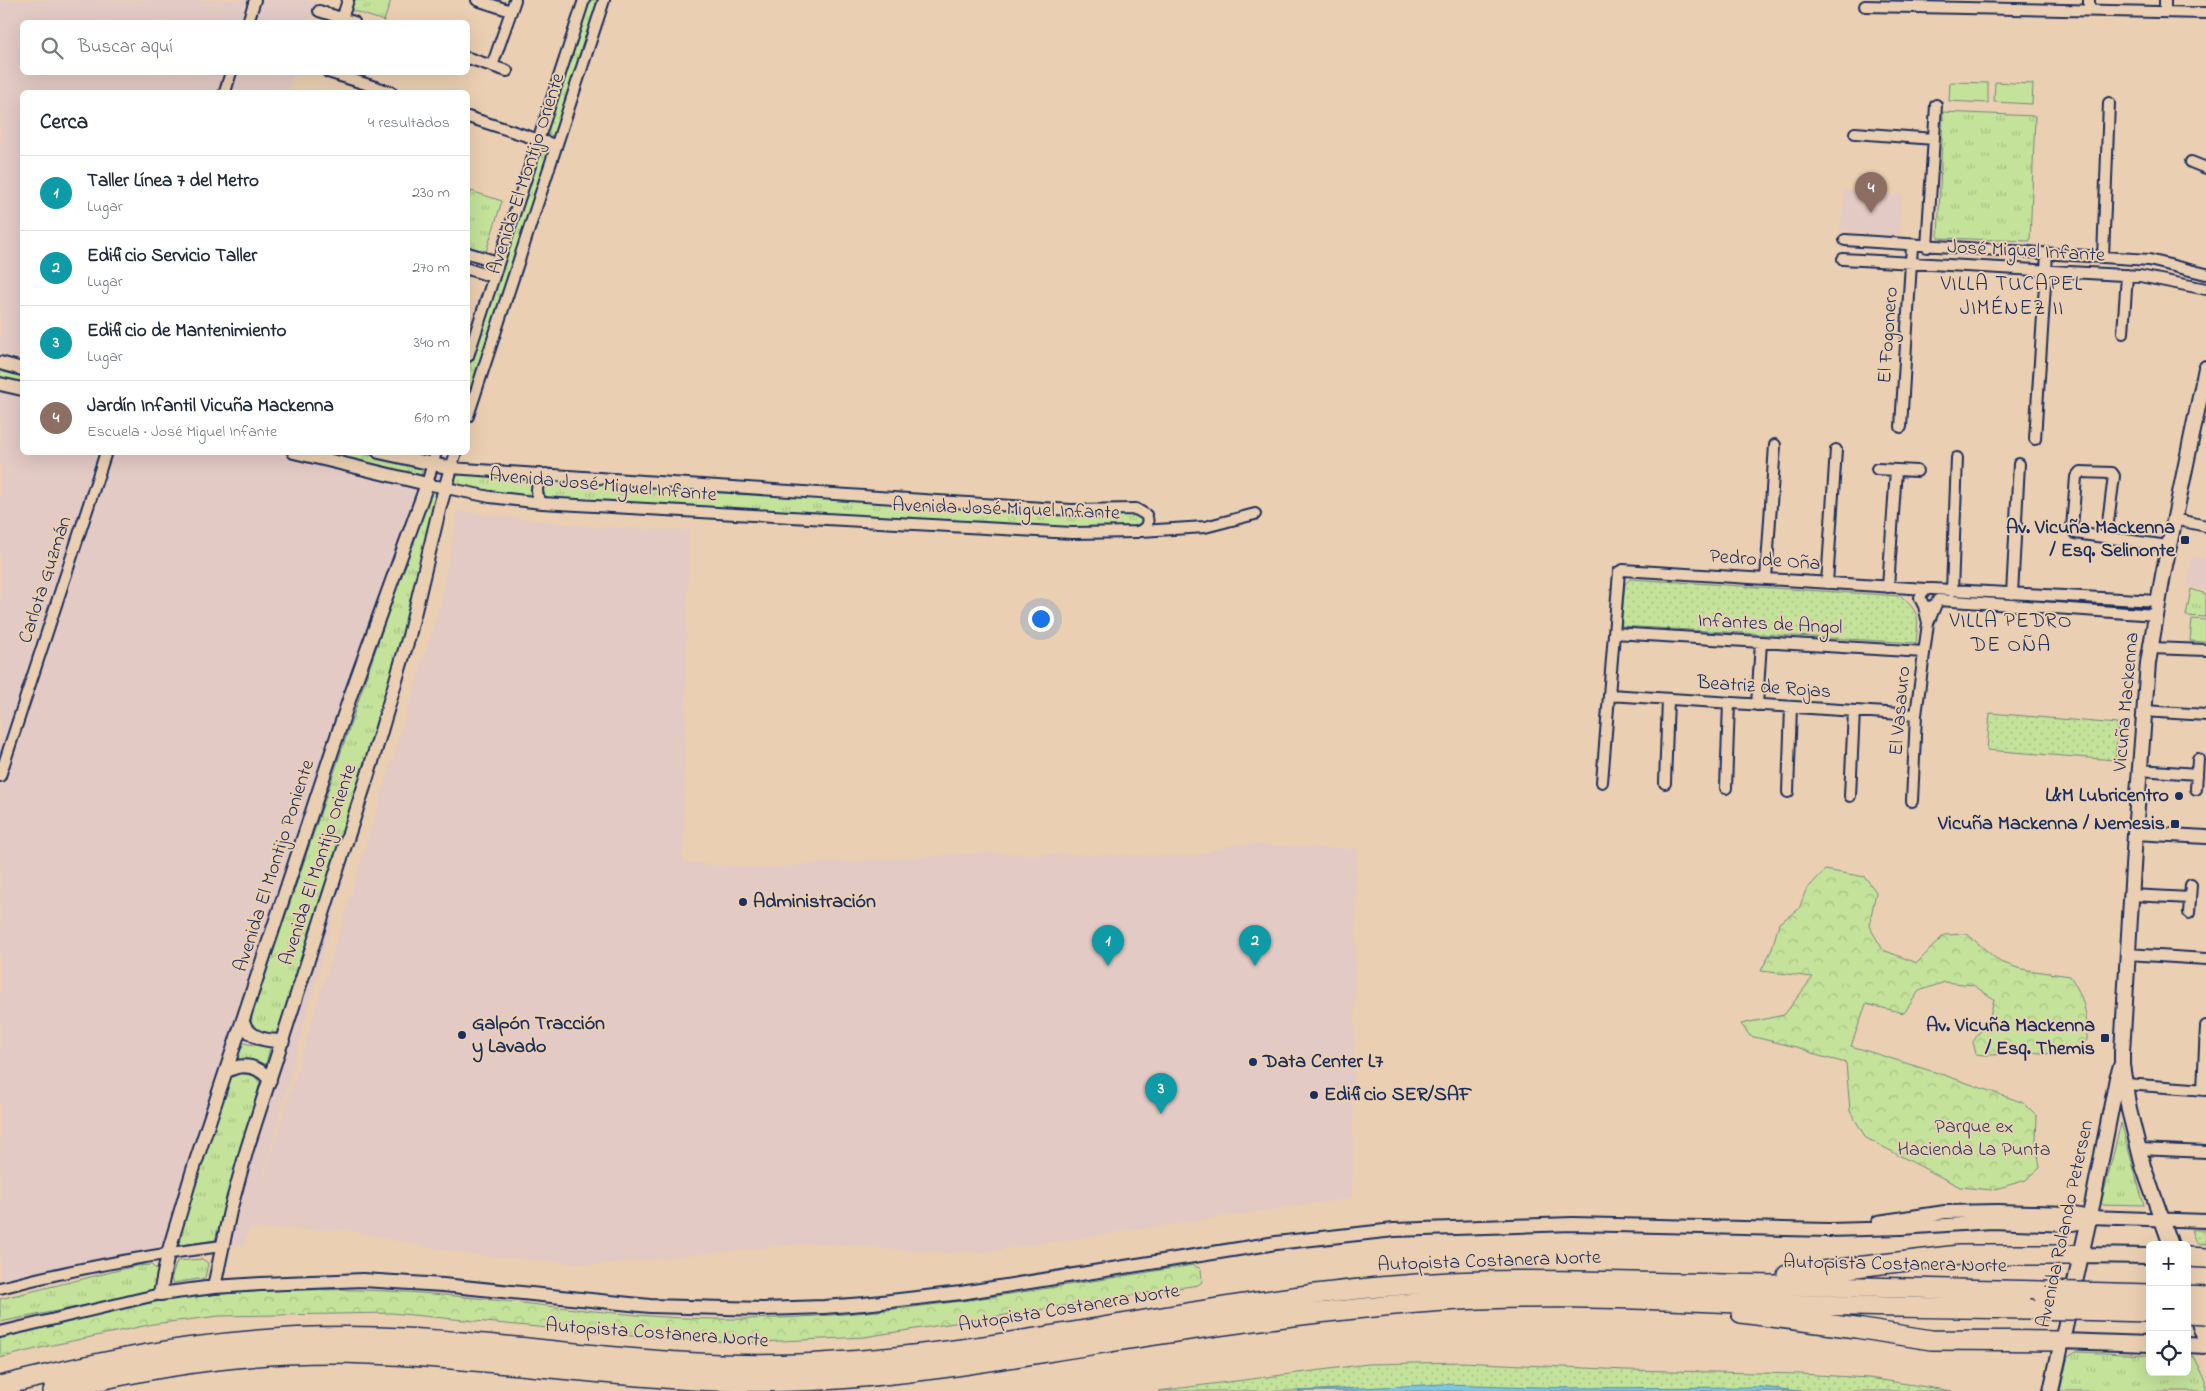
<!DOCTYPE html>
<html lang="es">
<head>
<meta charset="utf-8">
<style>
	:root { --surface:#fff; --page:#f2f2f3; --text:#1f2937; --muted:#747a83; --line:#e0e1e3; --accent:#1b2f5e }
	body { margin:0; font-family:"Indie Flower",sans-serif; background:var(--page); color:var(--text) }
	.controls { position:absolute; right:15px; bottom:15px; display:grid; overflow:hidden; border-radius:8px; box-shadow:0 5px 20px #0002 }
	.controls button { width:45px; height:45px; display:grid; place-items:center; padding:0; border:0; border-bottom:1px solid var(--line); background:var(--surface); color:var(--text); font:25px sans-serif }
	.you { position:absolute; left:1040px; top:618px; width:18px; height:18px; margin:-12px; border:4px solid #fff; border-radius:50%; background:#1a73e8; box-shadow:0 0 0 8px #1a73e833 }
	.badge { display:grid; place-items:center; width:32px; height:32px; border-radius:50%; background:var(--accent); color:#fff; font-size:16px; font-weight:700 }
	.pin { position:absolute; translate:-50% -41px; filter:drop-shadow(0 1px 2px #0008) }
	.pin::after { content:''; position:absolute; top:26px; width:18px; height:15px; background:inherit; clip-path:polygon(0 0,100% 0,50% 100%) }
	.list { margin:0; padding:0; list-style:none }
	h2 { display:flex; justify-content:space-between; align-items:center; height:65px; margin:0; padding:0 20px; font-size:21px }
	h2 small { font-size:16px; font-weight:400; color:var(--muted) }
	.list li { display:grid; grid-template-columns:32px 1fr auto; gap:15px; align-items:center; box-sizing:border-box; height:75px; padding:0 20px; border-top:1px solid var(--line) }
	.list b { display:block; font-size:19px; white-space:nowrap }
	.list p { margin:0; font-size:16px; white-space:nowrap; color:var(--muted) }
	.list em { font-size:16px; font-style:normal; color:var(--muted) }
	.icon { flex:none; width:28px; height:28px; fill:none; stroke:currentColor; stroke-width:2; stroke-linecap:round; stroke-linejoin:round }
	.map { position:relative; flex:none; width:2206px; height:1391px; overflow:hidden }
	.search { position:absolute; background:var(--surface); box-shadow:0 5px 20px #0002; left:20px; top:20px; width:450px; height:55px; display:flex; align-items:center; gap:12px; box-sizing:border-box; padding:0 18px; border-radius:8px; color:var(--muted); font-size:19px }
	.panel { position:absolute; background:var(--surface); box-shadow:0 5px 20px #0002; left:20px; top:90px; width:450px; height:365px; border-radius:8px }
	.map>svg:first-child { display:block }
</style>
</head>
<body>
<div class="map">
<svg width="2206" height="1391" viewBox="0 0 2206 1391">
	<defs>
		<pattern id="grass-tufts" width="24" height="20" patternUnits="userSpaceOnUse" patternTransform="scale(1.25)"><rect width="24" height="20" fill="#c4e29a"/><path d="M3 7l-1-3M5 7V3M7 7l1-3M15 17l-1-3M17 17v-4M19 17l1-3" fill="none" stroke="#a8c287"/></pattern>
		<pattern id="forest-crowns" width="20" height="18" patternUnits="userSpaceOnUse" patternTransform="scale(1.25)"><rect width="20" height="18" fill="#c4e29a"/><path d="M2 6a3 3 0 1 1 6 0M12 15a3 3 0 1 1 6 0" fill="none" stroke="#a8c287"/></pattern>
		<pattern id="park-dots" width="8" height="8" patternUnits="userSpaceOnUse" patternTransform="scale(1.25)"><rect width="8" height="8" fill="#c4e29a"/><path d="M2 2h.1M6 6h.1" fill="none" stroke="#a8c287" stroke-width="1.8" stroke-linecap="round"/></pattern>
		<pattern id="water-waves" width="16" height="10" patternUnits="userSpaceOnUse" patternTransform="scale(1.25)"><rect width="16" height="10" fill="#7dc7de"/><path d="M0 5q4-4 8 0t8 0" fill="none" stroke="#66a2b7"/></pattern>
	</defs>
	<rect width="100%" height="100%" fill="#ebcfb2"/>
	<filter id="ink" filterUnits="userSpaceOnUse"><feTurbulence type="fractalNoise" baseFrequency=".02" numOctaves="2"/><feDisplacementMap in="SourceGraphic" scale="10" xChannelSelector="R" yChannelSelector="G"/><feConvolveMatrix kernelMatrix="1 2 1 2 8 2 1 2 1" color-interpolation-filters="sRGB"/></filter>
	<g filter="url(#ink)">
		<!-- built -->
		<path fill="#e3cac4" d="M0,0h317l-7,22h-288v50l272,1 -7,19h-265v360h363l70,16 -199,735 183,-596 19,-96 134,16 97,3 -6,332 75,6 218,-15 216,3 44,-12 121,5 -5,349 -367,54 -38,1 -135,-10 -218,22 -119,-10 -48,-8 -75,-16 -103,-3 -5,18 -83,5 -161,34z
			M1844,190l58,5 -3,41 -59,-5z
			M2193,556l13,3v32l-20,-6z"/>
		<!-- grass -->
		<path fill="url(#grass-tufts)" stroke="#70887c" d="M355,0h36l-7,21 -33,-11z
			M589,0h11l-44,133 -3,3 -6,-3 1,-8z
			M1943,112l92,4 -5,125 -92,-3z
			M546,148l3,5 -81,250v-33l71,-218 2,-3z
			M471,191l31,10 -16,51 -18,-6v-43z
			M0,368l22,5v10l-22,-5z
			M314,453h46l59,13 3,5 -1,4 -5,2z
			M460,474l71,7v16l-73,-10 -3,-8z
			M547,480l552,36 37,-1 4,2 2,6 -9,4 -55,2 -528,-31 -7,-3 -2,-8z
			M432,490l4,1 3,4 -30,122 -127,409c-5,11 -16,7 -26,6l-5,-5 1,-12 177,-523z
			M2191,589l15,5v23l-20,-1z
			M243,1043l27,5 -4,16 -29,-5z
			M234,1072l20,4 6,7 -45,157 -38,6v-8l53,-164z
			M2121,1123l23,82 -43,-1z
			M202,1259l6,4 -3,15 -32,5 -2,-4 6,-18z
			M151,1265l7,5 -4,22 -154,30v-23l136,-33z
			M2076,1352l74,3v17h37v-16h7l12,25v10h-146l8,-34z"/>
		<!-- forest -->
		<path fill="url(#forest-crowns)" stroke="#70887c" d="M1825,870l40,7 11,15 -7,34 14,24 34,13 27,-28 23,-1 33,28 21,7 49,7c15,23 17,38 17,64 -19,23 -40,11 -65,12 -16,1 -30,5 -46,2l-3,-12 17,-26 4,-17 -21,-14 -28,-3 -26,9 -15,22 -38,-9 -15,42 93,29 80,28 13,13 -1,24 4,28 -14,12 -34,10 -32,-3 -94,-49 -16,-27 -4,-48 -27,-7 -19,-8 -50,-12 -9,-12 43,-9 29,-38 -52,-6 11,-22 7,-26 20,-14 7,-19z
			M1193,1265l8,4 1,13 -4,3 -334,52 -124,6 -108,-7 -241,-23 -172,3 -66,8 -105,22 -48,12v-21c62,-15 125,-32 189,-40 66,-7 133,-9 199,-6 119,6 237,30 356,28 151,-2 300,-31 449,-54z"/>
		<!-- park -->
		<path fill="url(#park-dots)" stroke="#70887c" d="M1630,579l271,17c20,18 17,21 15,47l-295,-17 4,-42z
			M1990,713l128,11 -3,36 -128,-10z
			M2191,1230h15v14l-10,-1z
			M1462,1362l164,8 174,4 69,4 83,13h-794l210,-27z"/>
		<!-- garden -->
		<path fill="#c4e29a" stroke="#70887c" d="M1950,82l38,1v20l-39,-2z
			M1995,82l38,2 -1,20 -38,-2z
			M2192,619l14,1v22l-16,-1z"/>
		<!-- water -->
		<path fill="url(#water-waves)" stroke="#568aab" d="M1444,1384l125,4 191,-1 40,4h-502z"/>
		<g fill="none" stroke-linecap="round" stroke-linejoin="round">
			<!-- minor casing -->
			<g stroke="#1b2f5e" stroke-width="14">
				<path id="minor" d="M477,0l34,11
					M1865,6l341,7
					M319,11l35,11
					M2089,11v-11
					M2165,12v-12
					M342,19l6,-19
					M248,22l7,-22
					M468,58l39,13
					M492,66l23,-66
					M328,72l63,20
					M225,92l6,-20
					M468,117l87,28
					M1855,133l79,6
					M2191,162l15,6
					M1845,240l304,20 57,14
					M1927,247l9,-142
					M468,253l30,9
					M2103,257l6,-154
					M1843,259l297,17 66,13
					M468,269l25,8
					M2123,333l4,-58
					M468,356l116,-356
					M468,416l136,-416
					M1901,427l11,-181
					M2035,439l12,-185
					M436,452l-9,32 63,13 52,6 530,30 65,-1c9,-3 13,-9 9,-17l-10,-6 -65,1 -620,-42 5,-16
					M1877,469l40,2
					M542,503c-8,-10 -6,-21 4,-29
					M2174,519l32,7
					M1141,531l64,-4 50,-13
					M2106,537l8,-61 -2,-3 -32,-1 -4,5 -4,51 3,5 93,13
					M1766,579l9,-134
					M1827,583l9,-133
					M1888,587l8,-117
					M1932,589l226,12
					M1952,591l5,-133
					M2012,594l7,-130
					M1938,600l218,15
					M1924,606l8,1 6,-6
					M1928,623l-4,-17 -4,-8 3,-7 6,-2
					M1614,633l310,19
					M2151,648l55,2
					M1610,695l306,20
					M1757,705l4,-63
					M2144,711l62,4
					M2140,770l57,4
					M0,776l106,-324
					M1602,782l17,-210 4,-2 303,19
					M1665,783l3,-84
					M1726,788l3,-85
					M2196,789l2,-30
					M1788,792l3,-85
					M1850,796l4,-85
					M1912,801l4,-86 12,-92 8,-19
					M2131,895l59,3
					M2189,913l2,-28
					M2127,954l79,5
					M2126,1084l80,6
					M2203,1090l3,-64
					M2139,1149l67,3
					M0,1288c73,-19 147,-33 222,-42
					M0,1332l160,-38"/>
			</g>
			<!-- tertiary casing -->
			<g stroke="#1b2f5e" stroke-width="16">
				<path id="tertiary" d="M0,363l22,6
					M0,384l22,5
					M294,452l133,32 -76,210 -159,479 -24,80 -8,41 54,-7 47,-3 102,-4 80,5 207,21 113,3 61,-2 40,-3 97,-11 315,-50 118,-13 179,-6 256,6 72,-2 91,-6 75,3 11,-2 11,-6
					M2135,833l71,4
					M243,1023c8,16 24,18 40,18
					M227,1071c16,-9 32,-5 43,9
					M1878,1222l67,-10 52,-1 72,2 20,4 117,4
					M214,1287l16,-76 17,-62 124,-384 38,-129 31,-130 11,-38 -72,-16"/>
			</g>
			<!-- secondary casing -->
			<g stroke="#1b2f5e" stroke-width="18">
				<path id="secondary" d="M2171,1245l-28,-79 -14,-56 -7,-45v-13l13,-219 13,-170 15,-88 43,-207
					M2079,1255l71,1
					M2193,1306l13,37
					M2061,1341l89,3
					M2187,1345l19,1
					M2051,1391l42,-190 24,-123 4,-12"/>
			</g>
			<!-- motorway casing -->
			<g stroke="#1b2f5e" stroke-width="22">
				<path id="motorway" d="M2187,1257l19,1
					M1787,1275l172,-20h120
					M1741,1313l115,15 75,12 130,1
					M0,1386c129,-32 243,-53 377,-49 141,4 280,33 421,27 200,-8 395,-61 593,-78 96,-9 192,-5 288,-3 121,3 241,5 361,8
					M53,1391c102,-26 210,-42 316,-37 143,5 284,32 428,27 97,-3 192,-20 287,-35 115,-18 231,-35 347,-44 103,-8 207,-3 309,1 97,3 193,5 290,6"/>
			</g>
			<!-- minor -->
			<use href="#minor" stroke="#ebcfb2" stroke-width="10"/>
			<!-- tertiary -->
			<use href="#tertiary" stroke="#ebcfb2" stroke-width="12"/>
			<!-- secondary -->
			<use href="#secondary" stroke="#ebcfb2" stroke-width="14"/>
			<!-- motorway -->
			<use href="#motorway" stroke="#ebcfb2" stroke-width="19"/>
			<!-- motorway-bridge casing -->
			<g stroke="#1b2f5e" stroke-width="22" stroke-linecap="butt">
				<path id="motorway-bridge" d="M2040,1291l110,3
					M2187,1295l19,1
					M2030,1309l120,3
					M2187,1313l19,1"/>
			</g>
			<!-- motorway-bridge -->
			<use href="#motorway-bridge" stroke="#ebcfb2" stroke-width="19"/>
		</g>
	</g>
	<!-- markers -->
	<g fill="#1b2f5e" stroke="#ebcfb2" stroke-width="2">
		<rect x="2180" y="535" width="10" height="10" rx="2.5"/>
		<circle cx="2179" cy="796" r="5"/>
		<rect x="2170" y="819" width="10" height="10" rx="2.5"/>
		<circle cx="743" cy="902" r="5"/>
		<circle cx="462" cy="1035" r="5"/>
		<rect x="2100" y="1033" width="10" height="10" rx="2.5"/>
		<circle cx="1253" cy="1062" r="5"/>
		<circle cx="1314" cy="1095" r="5"/>
	</g>
	<g text-anchor="middle" dominant-baseline="central" stroke-width="4" stroke-linejoin="round" paint-order="stroke">
		<!-- street labels -->
		<g font-size="20" fill="#1b2f5e" stroke="#ebcfb2">
			<text transform="translate(527 174) rotate(-72)">Avenida El Montijo Oriente</text>
			<text transform="translate(2026 252) rotate(3)">José Miguel Infante</text>
			<text transform="translate(1889 335) rotate(-86)">El Fogonero</text>
			<text transform="translate(603 486) rotate(5)">Avenida José Miguel Infante</text>
			<text transform="translate(1006 510) rotate(2)">Avenida José Miguel Infante</text>
			<text transform="translate(1765 561) rotate(4)">Pedro de Oña</text>
			<text transform="translate(46 580) rotate(-72)">Carlota Guzmán</text>
			<text transform="translate(1770 625) rotate(3)">Infantes de Angol</text>
			<text transform="translate(1764 688) rotate(4)">Beatriz de Rojas</text>
			<text transform="translate(2127 702) rotate(-85)">Vicuña Mackenna</text>
			<text transform="translate(1901 711) rotate(-85)">El Vasauro</text>
			<text transform="translate(319 865) rotate(-72)">Avenida El Montijo Oriente</text>
			<text transform="translate(275 866) rotate(-72)">Avenida El Montijo Poniente</text>
			<text transform="translate(2066 1224) rotate(-78)">Avenida Rolando Petersen</text>
			<text transform="translate(1489 1262) rotate(-2)">Autopista Costanera Norte</text>
			<text transform="translate(1895 1265) rotate(1)">Autopista Costanera Norte</text>
			<text transform="translate(1069 1309) rotate(-9)">Autopista Costanera Norte</text>
			<text transform="translate(657 1334) rotate(4)">Autopista Costanera Norte</text>
		</g>
		<!-- poi labels -->
		<g font-size="20" font-weight="bold" fill="#1b2f5e" stroke="#ebcfb2" text-anchor="end">
			<text x="2175" y="528">Av. Vicuña Mackenna<tspan x="2175" dy="23">/ Esq. Selinonte</tspan></text>
			<text x="2169" y="796">L&amp;M Lubricentro</text>
			<text x="2165" y="824">Vicuña Mackenna / Nemesis</text>
			<text x="753" y="902" text-anchor="start">Administración</text>
			<text x="472" y="1024" text-anchor="start">Galpón Tracción<tspan x="472" dy="23">y Lavado</tspan></text>
			<text x="2095" y="1026">Av. Vicuña Mackenna<tspan x="2095" dy="23">/ Esq. Themis</tspan></text>
			<text x="1263" y="1062" text-anchor="start">Data Center L7</text>
			<text x="1324" y="1095" text-anchor="start">Edificio SER/SAF</text>
		</g>
		<!-- park labels -->
		<g font-size="20" fill="#2c4164" stroke="#ebcfb2">
			<text x="1974" y="1127">Parque ex<tspan x="1974" dy="23">Hacienda La Punta</tspan></text>
		</g>
		<!-- neighbourhood labels -->
		<g font-size="21" letter-spacing="1" fill="#1b2f5e" stroke="#ebcfb2">
			<text x="2012" y="285">VILLA TUCAPEL<tspan x="2012" dy="24">JIMÉNEZ II</tspan></text>
			<text x="2011" y="622">VILLA PEDRO<tspan x="2011" dy="24">DE OÑA</tspan></text>
		</g>
	</g>
</svg>
<div class="controls">
<button>+</button>
<button>−</button>
<button><svg class="icon" aria-label="locate" viewBox="0 0 24 24"><circle cx="12" cy="12" r="6"/><path d="M12 2v4M12 18v4M2 12h4M18 12h4"/></svg></button>
</div>
<div class="you"></div>
<div class="pin badge" style="left:1108px;top:966px;background:#0f9aa8">1</div>
<div class="pin badge" style="left:1255px;top:966px;background:#0f9aa8">2</div>
<div class="pin badge" style="left:1161px;top:1114px;background:#0f9aa8">3</div>
<div class="pin badge" style="left:1871px;top:213px;background:#8d6e63">4</div>
<div class="search"><svg class="icon" aria-label="search" viewBox="0 0 24 24"><circle cx="10" cy="10" r="6"/><path d="M15 15l6 6"/></svg>Buscar aquí</div>
<section class="panel">
<h2>Cerca<small>4 resultados</small></h2>
<ul class="list">
<li><span class="badge" style="background:#0f9aa8">1</span><div><b>Taller Línea 7 del Metro</b><p>Lugar</p></div><em>230 m</em></li>
<li><span class="badge" style="background:#0f9aa8">2</span><div><b>Edificio Servicio Taller</b><p>Lugar</p></div><em>270 m</em></li>
<li><span class="badge" style="background:#0f9aa8">3</span><div><b>Edificio de Mantenimiento</b><p>Lugar</p></div><em>340 m</em></li>
<li><span class="badge" style="background:#8d6e63">4</span><div><b>Jardín Infantil Vicuña Mackenna</b><p>Escuela · José Miguel Infante</p></div><em>610 m</em></li>
</ul>
</section>
</div>
</body>
</html>
